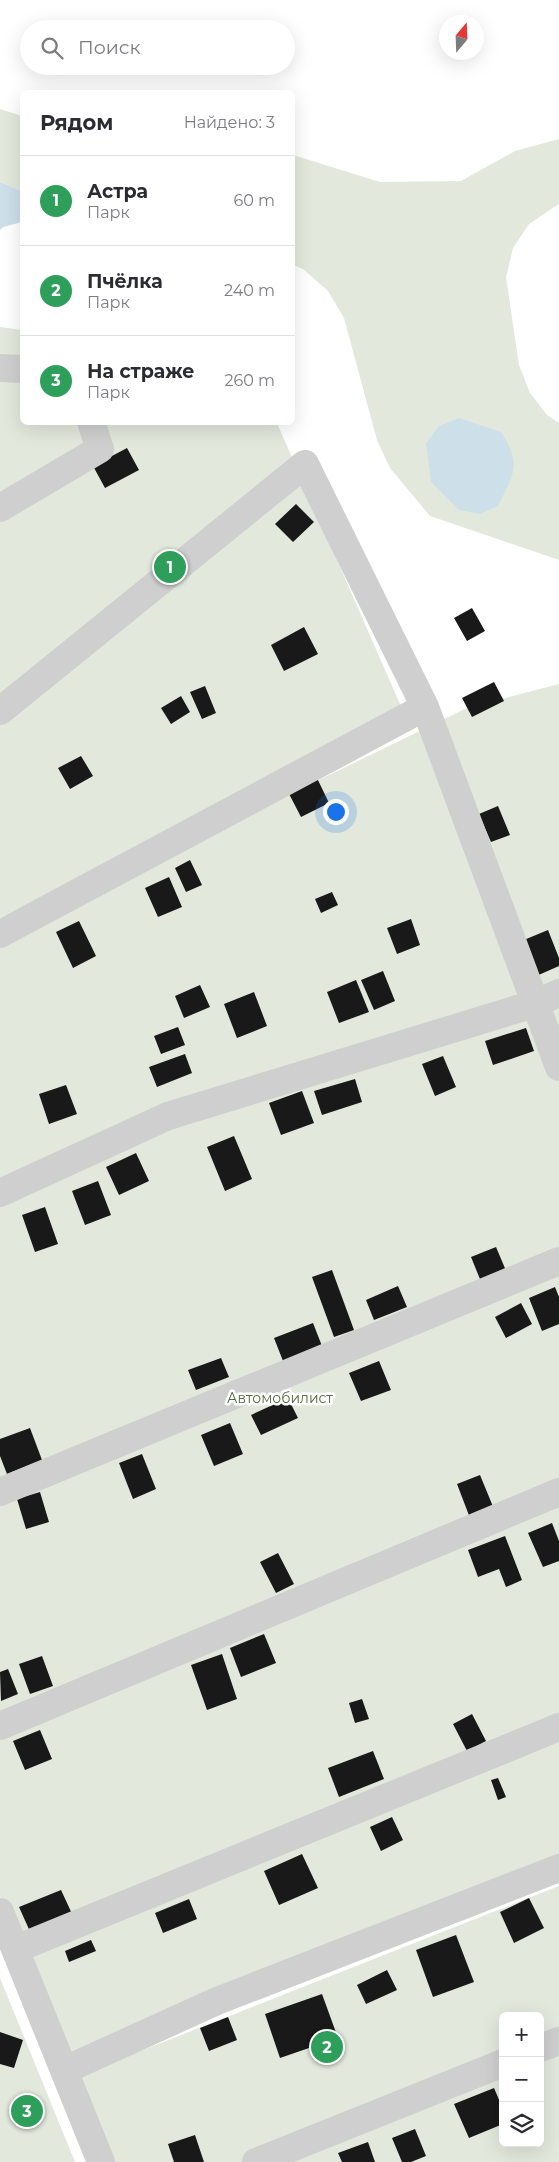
<!DOCTYPE html>
<html lang="ru">
<head>
<meta charset="utf-8">
<style>
	:root { --surface:#fff; --page:#f2f2f3; --text:#2b2b33; --muted:#7c7c81; --line:#e1e1e2; --accent:#d74654 }
	body { margin:0; font-family:Montserrat,sans-serif; background:var(--page); color:var(--text) }
	.controls { position:absolute; right:15px; bottom:15px; display:grid; overflow:hidden; border-radius:8px; box-shadow:0 5px 20px #0002 }
	.controls button { width:45px; height:45px; display:grid; place-items:center; padding:0; border:0; border-bottom:1px solid var(--line); background:var(--surface); color:var(--text); font:25px sans-serif }
	.compass { position:absolute; left:439px; top:15px; width:45px; height:45px; border-radius:50%; background:var(--surface); box-shadow:0 5px 20px #0002; rotate:19deg }
	.you { position:absolute; left:335px; top:811px; width:18px; height:18px; margin:-12px; border:4px solid #fff; border-radius:50%; background:#1a73e8; box-shadow:0 0 0 8px #1a73e833 }
	.badge { display:grid; place-items:center; width:32px; height:32px; border-radius:50%; background:var(--accent); color:#fff; font-size:16px; font-weight:700 }
	.pin { position:absolute; translate:-50% -50%; border:2px solid #fff; box-shadow:0 1px 5px #0006 }
	.list { margin:0; padding:0; list-style:none }
	h2 { display:flex; justify-content:space-between; align-items:center; height:65px; margin:0; padding:0 20px; font-size:21px }
	h2 small { font-size:16px; font-weight:400; color:var(--muted) }
	.list li { display:grid; grid-template-columns:32px 1fr auto; gap:15px; align-items:center; box-sizing:border-box; height:90px; padding:0 20px; border-top:1px solid var(--line) }
	.list b { display:block; font-size:19px; white-space:nowrap }
	.list p { margin:0; font-size:16px; white-space:nowrap; color:var(--muted) }
	.list em { font-size:16px; font-style:normal; color:var(--muted) }
	.icon { flex:none; width:28px; height:28px; fill:none; stroke:currentColor; stroke-width:2; stroke-linecap:round; stroke-linejoin:round }
	.map { position:relative; flex:none; width:559px; height:2162px; overflow:hidden }
	.search { position:absolute; background:var(--surface); box-shadow:0 5px 20px #0002; left:20px; top:20px; width:275px; height:55px; display:flex; align-items:center; gap:12px; box-sizing:border-box; padding:0 18px; border-radius:28px; color:var(--muted); font-size:19px }
	.panel { position:absolute; background:var(--surface); box-shadow:0 5px 20px #0002; left:20px; top:90px; width:275px; height:335px; border-radius:8px }
	.map>svg:first-child { display:block }
</style>
</head>
<body>
<div class="map">
<svg width="559" height="2162" viewBox="0 0 559 2162">
	<rect width="100%" height="100%" fill="#fff"/>
	<!-- green -->
	<path fill="#e2e8dc" fill-rule="evenodd" d="M0,109l22,7v75l-22,-9z
		M559,139v65l-30,20 -16,24 -7,29 13,88 11,28 17,22 12,8v137l-129,-44 -40,-48 -13,-28 -33,-122 -16,-27 -25,-22 -10,-4v-110l87,27 81,-1 54,-30z
		M0,327l22,3v92l255,1 126,288 -403,207z
		M559,684v1177l-495,205 -64,-170v-961l467,-227z
		M559,1886v276h-451l-36,-84zM503,2016h37v127h-37z
		M0,1978l75,184h-75z"/>
	<!-- water -->
	<path fill="#cddfe9" d="M0,182l22,9v31l-19,5 -3,3z
		M459,418l42,14c21,33 13,41 -3,74l-18,8 -21,-4 -28,-28 -5,-39 13,-17z"/>
	<!-- building -->
	<path fill="#191919" d="M127,448l12,22 -34,18 -12,-22z
		M296,504l18,18 -21,20 -18,-18z
		M472,608l13,23 -18,10 -13,-23z
		M304,627l14,27 -34,17 -13,-26z
		M494,682l10,19 -32,16 -10,-19z
		M205,686l11,27 -14,6 -12,-27z
		M181,696l9,16 -19,12 -10,-16z
		M81,756l12,20 -23,13 -12,-21z
		M316,776l13,27 -28,14 -14,-27z
		M498,806l12,29 -19,7 -12,-28z
		M190,860l12,25 -16,7 -11,-24z
		M169,877l13,30 -24,10 -13,-29z
		M332,892l6,13 -17,8 -6,-14z
		M411,919l9,26 -23,9 -10,-26z
		M79,921l17,35 -23,12 -17,-36z
		M548,930l11,28v8l-25,11 -15,-35z
		M383,971l12,30 -21,9 -13,-30z
		M356,980l13,32 -30,11 -12,-31z
		M200,985l10,22 -26,11 -9,-22z
		M254,992l13,34 -30,12 -13,-34z
		M178,1027l7,18 -24,9 -7,-18z
		M526,1028l8,23 -41,14 -8,-24z
		M185,1054l7,19 -35,14 -8,-20z
		M443,1056l13,31 -21,9 -13,-32z
		M355,1079l7,23 -40,13 -8,-24z
		M66,1085l11,29 -28,10 -10,-30z
		M302,1091l12,32 -33,12 -12,-32z
		M234,1136l18,43 -27,12 -18,-44z
		M136,1153l13,28 -30,14 -13,-28z
		M98,1181l13,34 -26,10 -13,-34z
		M45,1207l13,37 -23,8 -13,-37z
		M496,1247l11,26 -25,11 -11,-27z
		M332,1270l22,60 -20,7 -22,-60z
		M398,1286l9,21 -33,13 -8,-20z
		M555,1287l4,10v27l-17,7 -13,-33z
		M521,1303l11,21 -26,14 -11,-21z
		M313,1323l9,23 -39,15 -9,-23z
		M221,1358l8,19 -33,13 -8,-20z
		M379,1361l12,29 -30,11 -12,-28z
		M288,1398l10,20 -37,17 -10,-20z
		M230,1423l13,31 -29,12 -13,-31z
		M30,1428l12,32 -35,14 -7,-18v-17z
		M142,1454l14,35 -23,10 -14,-36z
		M480,1475l14,34 -24,9 -13,-34z
		M40,1492l9,30 -23,7 -9,-30z
		M552,1523l7,18v20l-16,6 -15,-34z
		M505,1536l17,44 -16,7 -7,-18 -21,8 -10,-27z
		M278,1553l16,31 -18,9 -16,-31z
		M264,1634l12,29 -35,14 -11,-29z
		M222,1654l15,45 -30,11 -16,-45z
		M42,1656l11,30 -23,8 -11,-30z
		M8,1669l10,25 -17,7 -1,-29z
		M362,1699l7,20 -14,4 -6,-20z
		M472,1714l14,27 -19,10 -14,-27z
		M40,1730l12,29 -27,11 -12,-29z
		M373,1751l11,28 -45,18 -11,-29z
		M498,1778l8,19 -8,3 -7,-20z
		M392,1817l11,23 -22,11 -11,-24z
		M302,1854l16,34 -39,17 -15,-34z
		M61,1890l13,28 -42,18 -13,-29z
		M529,1898l15,30 -30,15 -14,-31z
		M189,1899l8,20 -34,14 -8,-20z
		M456,1935l18,47 -41,15 -17,-47z
		M91,1940l5,11 -27,11 -4,-11z
		M387,1970l10,20 -31,14 -9,-19z
		M322,1994l16,44 -58,20 -15,-44z
		M228,2017l9,23 -28,11 -9,-23z
		M0,2032l23,8 -9,28 -14,-4z
		M494,2088l9,21v15l-34,14 -15,-34z
		M415,2129l11,27 -15,6h-9l-10,-24z
		M195,2135l9,27h-30l-6,-18z
		M368,2142l7,20h-33l-4,-9z"/>
	<g fill="none" stroke-linecap="round" stroke-linejoin="round">
		<!-- minor -->
		<path stroke="#cfcfcf" stroke-width="28" d="M0,368l22,1
			M0,508l100,-59 -9,-27
			M0,711l305,-247 120,243 134,360
			M0,934l425,-227
			M0,1193l168,-77 366,-112 25,-11
			M0,1492l559,-231
			M0,1726l559,-234
			M0,1912l101,250
			M16,1949l543,-222
			M540,2048l19,-7
			M65,2070l152,-69 342,-133
			M256,2162l247,-99"/>
	</g>
	<g text-anchor="middle" dominant-baseline="central" stroke-width="5" stroke-linejoin="round" paint-order="stroke">
		<!-- park labels -->
		<g font-size="14" fill="#566b42" stroke="#fff">
			<text x="280" y="1398">Автомобилист</text>
		</g>
	</g>
</svg>
<div class="controls">
<button>+</button>
<button>−</button>
<button><svg class="icon" aria-label="layers" viewBox="0 0 24 24"><path d="M12 4l9 5-9 5-9-5zM3 14l9 5 9-5"/></svg></button>
</div>
<svg class="compass" viewBox="-18 -18 36 36"><path d="M0-13l5 13h-10z" fill="#e53935"/><path d="M0 13l5-13h-10z" fill="#7c7c81"/></svg>
<div class="you"></div>
<div class="pin badge" style="left:170px;top:567px;background:#2e9e5b">1</div>
<div class="pin badge" style="left:327px;top:2047px;background:#2e9e5b">2</div>
<div class="pin badge" style="left:27px;top:2111px;background:#2e9e5b">3</div>
<div class="search"><svg class="icon" aria-label="search" viewBox="0 0 24 24"><circle cx="10" cy="10" r="6"/><path d="M15 15l6 6"/></svg>Поиск</div>
<section class="panel">
<h2>Рядом<small>Найдено: 3</small></h2>
<ul class="list">
<li><span class="badge" style="background:#2e9e5b">1</span><div><b>Астра</b><p>Парк</p></div><em>60 m</em></li>
<li><span class="badge" style="background:#2e9e5b">2</span><div><b>Пчёлка</b><p>Парк</p></div><em>240 m</em></li>
<li><span class="badge" style="background:#2e9e5b">3</span><div><b>На страже</b><p>Парк</p></div><em>260 m</em></li>
</ul>
</section>
</div>
</body>
</html>
